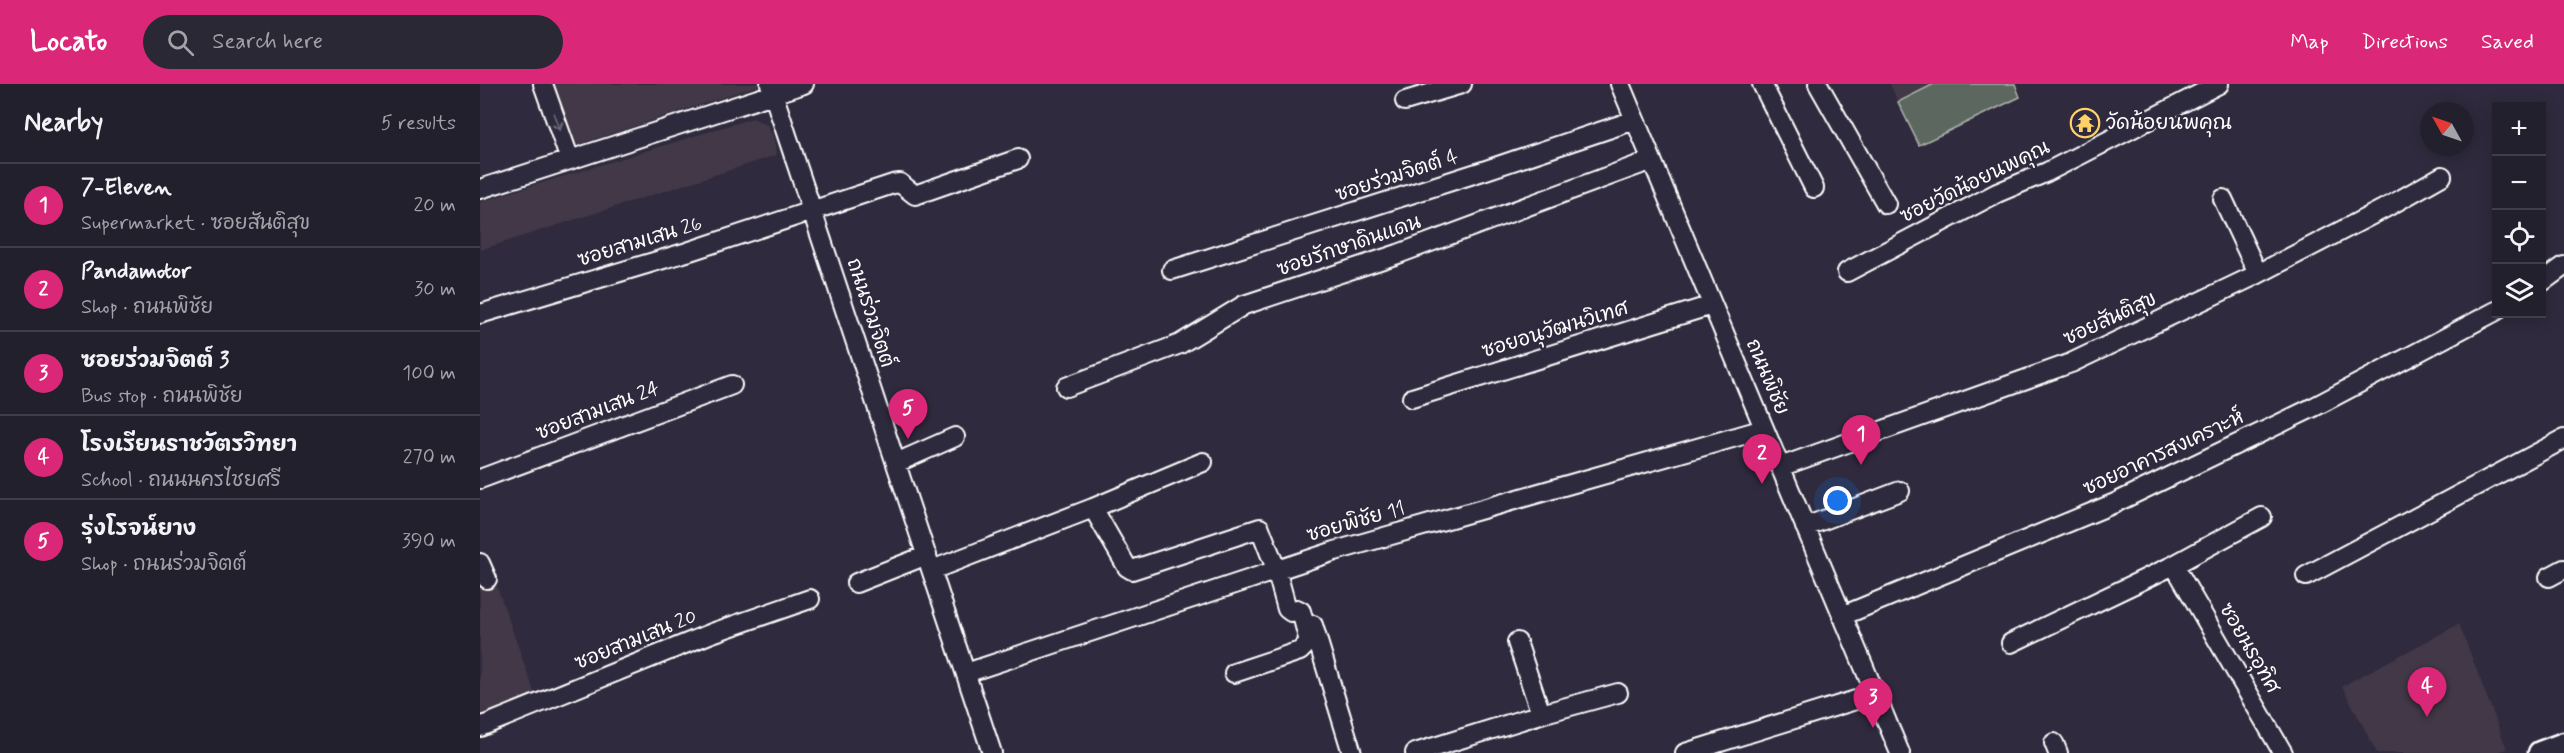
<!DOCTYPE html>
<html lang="en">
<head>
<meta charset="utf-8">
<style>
	:root { --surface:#23202e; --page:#2b2836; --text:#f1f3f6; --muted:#a3a3aa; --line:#403e4a; --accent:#db2777 }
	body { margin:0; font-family:Mynerve,"Playpen Sans Thai",sans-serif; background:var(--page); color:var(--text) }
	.controls { position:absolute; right:18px; top:18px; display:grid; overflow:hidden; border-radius:0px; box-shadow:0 3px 15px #0003 }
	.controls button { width:54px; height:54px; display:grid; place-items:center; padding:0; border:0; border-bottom:2px solid var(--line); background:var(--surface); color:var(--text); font:30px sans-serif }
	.compass { position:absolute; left:1940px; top:18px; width:54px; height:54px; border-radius:50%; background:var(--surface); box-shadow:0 3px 15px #0003; rotate:310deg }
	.you { position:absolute; left:1358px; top:417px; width:21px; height:21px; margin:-15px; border:4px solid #fff; border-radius:50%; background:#1a73e8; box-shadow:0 0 0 9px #1a73e833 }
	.badge { display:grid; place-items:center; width:39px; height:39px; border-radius:50%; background:var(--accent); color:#fff; font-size:20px; font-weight:700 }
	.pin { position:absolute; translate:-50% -50px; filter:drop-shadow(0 2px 3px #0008) }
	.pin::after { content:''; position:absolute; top:32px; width:21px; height:18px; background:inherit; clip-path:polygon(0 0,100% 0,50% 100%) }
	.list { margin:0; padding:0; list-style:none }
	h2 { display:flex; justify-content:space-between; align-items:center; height:78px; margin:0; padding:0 24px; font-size:26px }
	h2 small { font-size:20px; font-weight:400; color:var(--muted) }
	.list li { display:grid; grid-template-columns:39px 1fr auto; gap:18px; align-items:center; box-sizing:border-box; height:84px; padding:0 24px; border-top:2px solid var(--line) }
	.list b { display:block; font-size:22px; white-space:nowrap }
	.list p { margin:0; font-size:20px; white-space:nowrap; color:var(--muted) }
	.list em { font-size:20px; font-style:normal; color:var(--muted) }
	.icon { flex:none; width:33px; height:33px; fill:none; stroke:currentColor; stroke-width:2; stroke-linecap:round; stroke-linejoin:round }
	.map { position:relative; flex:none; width:2084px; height:669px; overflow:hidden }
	header { display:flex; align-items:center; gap:36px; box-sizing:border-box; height:84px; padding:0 30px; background:var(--accent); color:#fff }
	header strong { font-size:28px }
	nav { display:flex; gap:33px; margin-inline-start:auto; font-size:21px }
	.search { width:420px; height:54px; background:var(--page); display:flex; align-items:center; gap:15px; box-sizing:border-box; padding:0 21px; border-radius:33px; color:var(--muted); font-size:22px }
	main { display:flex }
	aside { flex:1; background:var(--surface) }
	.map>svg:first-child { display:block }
</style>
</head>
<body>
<header>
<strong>Locato</strong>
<div class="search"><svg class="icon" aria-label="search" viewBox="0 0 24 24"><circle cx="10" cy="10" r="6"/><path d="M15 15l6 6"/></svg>Search here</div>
<nav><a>Map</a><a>Directions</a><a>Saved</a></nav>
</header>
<main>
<aside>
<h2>Nearby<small>5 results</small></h2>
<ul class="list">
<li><span class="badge">1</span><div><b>7-Eleven</b><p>Supermarket · ซอยสันติสุข</p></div><em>20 m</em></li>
<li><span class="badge">2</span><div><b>Pandamotor</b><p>Shop · ถนนพิชัย</p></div><em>30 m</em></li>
<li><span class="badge">3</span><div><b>ซอยร่วมจิตต์ 3</b><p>Bus stop · ถนนพิชัย</p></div><em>100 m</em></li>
<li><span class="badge">4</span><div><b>โรงเรียนราชวัตรวิทยา</b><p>School · ถนนนครไชยศรี</p></div><em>270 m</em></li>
<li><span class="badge">5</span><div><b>รุ่งโรจน์ยาง</b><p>Shop · ถนนร่วมจิตต์</p></div><em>390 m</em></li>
</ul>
</aside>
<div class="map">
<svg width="2084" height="669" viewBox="0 0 2084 669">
	<rect width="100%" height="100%" fill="#2f2a3d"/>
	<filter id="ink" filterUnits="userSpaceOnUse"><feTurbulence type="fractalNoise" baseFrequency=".0167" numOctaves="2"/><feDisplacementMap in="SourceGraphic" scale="12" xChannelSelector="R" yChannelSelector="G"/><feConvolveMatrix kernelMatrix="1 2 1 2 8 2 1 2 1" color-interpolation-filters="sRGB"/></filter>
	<g filter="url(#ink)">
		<!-- built -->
		<path fill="#423846" d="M57,0h226l-201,66z
			M1410,0h44l-36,18z
			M273,34l14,7 6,11 4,19 -297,95v-48z
			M14,494l42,119 -56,23v-137z
			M1979,540l48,125 -13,4h-117l-35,-67z"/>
		<!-- green -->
		<path fill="#5c685e" stroke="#aeb4ae" stroke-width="1.5" d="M1454,0h81l5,13 -101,48 -21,-43z"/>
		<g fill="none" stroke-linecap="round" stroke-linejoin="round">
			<!-- minor casing -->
			<g stroke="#fff" stroke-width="22">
				<path id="minor" d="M63,0l27,76
					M290,0l222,669
					M1140,0l280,669
					M1282,0l52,104
					M1338,0l68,120
					M925,17l57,-17
					M0,105l324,-105
					M1743,115l35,75
					M692,186l311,-99 152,-51
					M1367,188l150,-79 50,-21 172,-88
					M2062,198l22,-16
					M0,230l207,-62 206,-68 7,-1 15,12 103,-36
					M586,303l114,-43 64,-39 154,-51 254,-94
					M932,314l300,-93
					M416,379l59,-26
					M1300,383l291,-104 187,-89 131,-68 53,-30
					M0,395l252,-94
					M613,424l34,59 5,3 128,-42 16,41 11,40 4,3 6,-3 4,2 8,31 -9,9 -66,22
					M1325,443l95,-36
					M0,479l7,16
					M1694,481l109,188
					M452,486l161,-62 110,-46
					M1826,492l258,-137
					M2069,493l15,-8
					M376,499l71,-28
					M1362,532l273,-113 199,-96 182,-96
					M833,541l39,128
					M1037,558l24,72
					M1531,559l163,-78 88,-48
					M486,589l369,-122 429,-122
					M0,643l232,-94 98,-34
					M1574,659l4,10
					M935,669l126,-39 77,-21
					M1205,669l190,-59"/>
			</g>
			<!-- major casing -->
			<g stroke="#fff" stroke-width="27">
				<path id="major" d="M2060,669l24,-9"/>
			</g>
			<!-- minor -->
			<use href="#minor" stroke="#2f2a3d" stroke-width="18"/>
			<!-- major -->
			<use href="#major" stroke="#2f2a3d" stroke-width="22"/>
		</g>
		<!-- one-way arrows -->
		<defs><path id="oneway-shaft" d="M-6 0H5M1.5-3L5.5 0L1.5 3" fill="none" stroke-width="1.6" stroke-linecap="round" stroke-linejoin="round" transform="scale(1.5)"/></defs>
		<use stroke="#6d6a77" href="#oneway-shaft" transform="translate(77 38) rotate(70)"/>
	</g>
	<!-- icons -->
	<defs>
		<g id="temple-ring" transform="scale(1.5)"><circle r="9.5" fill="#2f2a3d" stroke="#ffd166" stroke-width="1.5"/><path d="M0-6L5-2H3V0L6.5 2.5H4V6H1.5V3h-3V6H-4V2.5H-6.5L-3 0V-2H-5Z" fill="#ffd166"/></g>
	</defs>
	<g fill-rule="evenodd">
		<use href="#temple-ring" x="1605" y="39"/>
	</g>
	<g text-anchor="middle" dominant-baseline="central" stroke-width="5" stroke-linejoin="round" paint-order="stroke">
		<!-- poi labels -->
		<g font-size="20" fill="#fff" stroke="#2f2a3d" text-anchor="start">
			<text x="1626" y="39">วัดน้อยนพคุณ</text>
		</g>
		<!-- street labels -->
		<g font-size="20" fill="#fff" stroke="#2f2a3d">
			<text transform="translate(917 92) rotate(-18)">ซอยร่วมจิตต์ 4</text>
			<text transform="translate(1495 98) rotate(-26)">ซอยวัดน้อยนพคุณ</text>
			<text transform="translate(160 158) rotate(-17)">ซอยสามเสน 26</text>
			<text transform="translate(869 162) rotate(-19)">ซอยรักษาดินแดน</text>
			<text transform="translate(390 229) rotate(72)">ถนนร่วมจิตต์</text>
			<text transform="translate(1630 235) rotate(-25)">ซอยสันติสุข</text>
			<text transform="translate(1075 246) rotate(-17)">ซอยอนุวัฒนวิเทศ</text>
			<text transform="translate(1287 293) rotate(67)">ถนนพิชัย</text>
			<text transform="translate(118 327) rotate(-21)">ซอยสามเสน 24</text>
			<text transform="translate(1684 369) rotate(-25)">ซอยอาคารสงเคราะห์</text>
			<text transform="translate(876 438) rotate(-16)">ซอยพิชัย 11</text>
			<text transform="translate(156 556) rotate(-22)">ซอยสามเสน 20</text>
			<text transform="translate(1769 564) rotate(60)">ซอยนรอุทิศ</text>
		</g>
	</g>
</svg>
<div class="controls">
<button>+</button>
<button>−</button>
<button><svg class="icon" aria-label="locate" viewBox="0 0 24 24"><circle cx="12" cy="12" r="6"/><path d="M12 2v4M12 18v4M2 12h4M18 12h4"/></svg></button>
<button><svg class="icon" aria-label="layers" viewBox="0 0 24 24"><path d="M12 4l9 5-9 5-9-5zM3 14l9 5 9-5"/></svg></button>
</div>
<svg class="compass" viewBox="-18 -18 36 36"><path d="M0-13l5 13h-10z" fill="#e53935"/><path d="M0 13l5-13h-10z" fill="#a3a3aa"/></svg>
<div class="you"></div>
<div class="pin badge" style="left:1381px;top:381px">1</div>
<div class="pin badge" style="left:1282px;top:400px">2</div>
<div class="pin badge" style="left:1393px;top:644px">3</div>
<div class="pin badge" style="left:1947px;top:633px">4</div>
<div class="pin badge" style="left:428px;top:355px">5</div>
</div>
</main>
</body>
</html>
